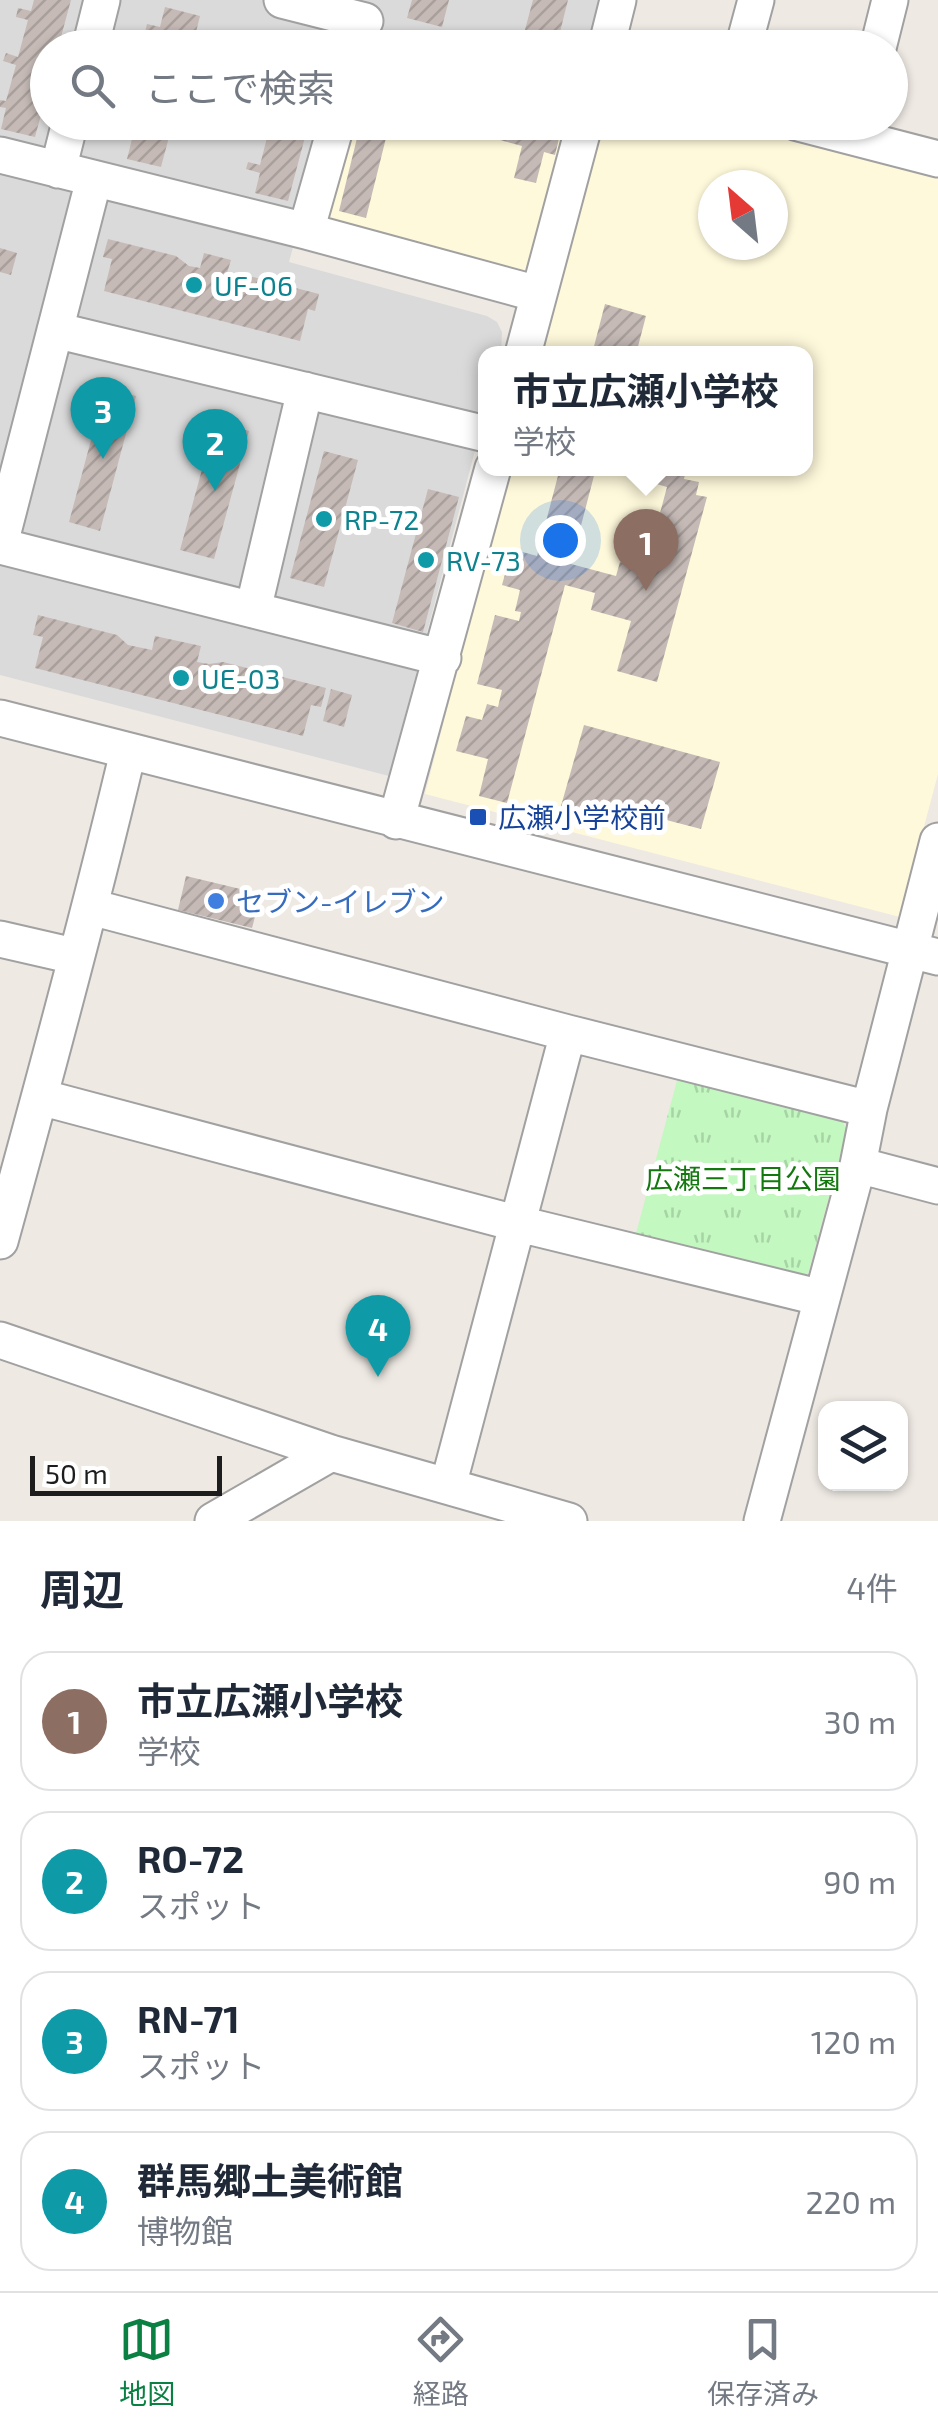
<!DOCTYPE html>
<html lang="ja">
<head>
<meta charset="utf-8">
<style>
	:root { --surface:#fff; --page:#f6f6f7; --text:#1f2937; --muted:#747a83; --line:#e0e1e3; --accent:#0b8043 }
	body { margin:0; font-family:"Exo 2","Noto Sans JP",sans-serif; background:var(--page); color:var(--text) }
	.controls { position:absolute; right:30px; bottom:30px; display:grid; overflow:hidden; border-radius:20px; box-shadow:0 2px 8px #0004 }
	.controls button { width:90px; height:90px; display:grid; place-items:center; padding:0; border:0; border-bottom:2px solid var(--line); background:var(--surface); color:var(--text); font:50px sans-serif }
	.compass { position:absolute; left:698px; top:170px; width:90px; height:90px; border-radius:50%; background:var(--surface); box-shadow:0 2px 8px #0004; rotate:332deg }
	.scale { position:absolute; left:30px; bottom:25px; width:192px; box-sizing:border-box; padding-left:10px; border:5px solid #1d1d1d; border-top:0; font-size:28px; line-height:35px; white-space:nowrap; color:#1d1d1d; -webkit-text-stroke:8px #fff; paint-order:stroke }
	.you { position:absolute; left:560px; top:540px; width:35px; height:35px; margin:-25px; border:8px solid #fff; border-radius:50%; background:#1a73e8; box-shadow:0 0 0 15px #1a73e833 }
	.badge { display:grid; place-items:center; width:65px; height:65px; border-radius:50%; background:var(--accent); color:#fff; font-size:32px; font-weight:700 }
	.pin { position:absolute; translate:-50% -82px; filter:drop-shadow(0 2px 5px #0008) }
	.pin::after { content:''; position:absolute; top:52px; width:35px; height:30px; background:inherit; clip-path:polygon(0 0,100% 0,50% 100%) }
	.popup { position:absolute; left:478px; top:346px; width:335px; height:130px; box-sizing:border-box; display:grid; place-content:center; border-radius:20px; background:var(--surface); filter:drop-shadow(0 2px 8px #0005); font-size:32px; white-space:nowrap; color:var(--muted) }
	.popup b { font-size:38px; color:var(--text) }
	.popup::after { content:''; position:absolute; left:50%; top:100%; margin-left:-20px; border:20px solid transparent; border-top-color:var(--surface) }
	.list { margin:0; padding:0; list-style:none }
	h2 { display:flex; justify-content:space-between; align-items:center; height:130px; margin:0; padding:0 40px; font-size:42px }
	h2 small { font-size:32px; font-weight:400; color:var(--muted) }
	.list li { display:grid; grid-template-columns:65px 1fr auto; gap:30px; align-items:center; box-sizing:border-box; height:140px; margin:0 20px 20px; padding:0 20px; border:2px solid var(--line); border-radius:30px }
	.list b { display:block; font-size:38px; white-space:nowrap }
	.list p { margin:0; font-size:32px; white-space:nowrap; color:var(--muted) }
	.list em { font-size:32px; font-style:normal; color:var(--muted) }
	.icon { flex:none; width:55px; height:55px; fill:none; stroke:currentColor; stroke-width:2; stroke-linecap:round; stroke-linejoin:round }
	.map { position:relative; flex:none; width:938px; height:1521px; overflow:hidden }
	.search { position:absolute; background:var(--surface); box-shadow:0 2px 8px #0004; left:30px; right:30px; top:30px; height:110px; display:flex; align-items:center; gap:25px; box-sizing:border-box; padding:0 35px; border-radius:55px; color:var(--muted); font-size:38px }
	.sheet { height:770px; background:var(--surface) }
	nav { display:flex; justify-content:space-around; align-items:center; box-sizing:border-box; height:140px; border-top:2px solid var(--line); background:var(--surface); font-size:28px; color:var(--muted) }
	nav a { display:grid; justify-items:center; gap:5px }
	nav .on { color:var(--accent) }
	.map>svg:first-child { display:block }
</style>
</head>
<body>
<div class="map">
<svg width="938" height="1521" viewBox="0 0 938 1521">
	<defs>
		<pattern id="park-tufts" width="24" height="20" patternUnits="userSpaceOnUse" patternTransform="scale(2.5)"><rect width="24" height="20" fill="#c3f8c0"/><path d="M3 7l-1-3M5 7V3M7 7l1-3M15 17l-1-3M17 17v-4M19 17l1-3" fill="none" stroke="#a7d4a5"/></pattern>
		<pattern id="building-hatch" width="6" height="6" patternUnits="userSpaceOnUse" patternTransform="scale(2.5)"><rect width="6" height="6" fill="#c5bab6"/><path d="M-1 1l2-2M0 6l6-6M5 7l2-2" fill="none" stroke="#a99f9c"/></pattern>
	</defs>
	<rect width="100%" height="100%" fill="#eee9e3"/>
	<!-- residential -->
	<path fill="#dbdada" d="M0,0h601l-13,47 -206,1 -33,-8 -2,8h-299v74l279,1 -38,139 198,54 10,6 5,10 -1,21 -15,1v55l-97,367 -389,-101z"/>
	<!-- education -->
	<path fill="#fef9db" fill-rule="evenodd" d="M350,123h224l-38,143 -14,8 -184,-47 -12,-11z
		M597,123h142l199,52v599l-38,143 -475,-123 84,-325 297,-1v-114l-268,-1zM713,185h60v60h-60z"/>
	<!-- park -->
	<path fill="url(#park-tufts)" d="M679,1073l161,44 7,13 -39,144 -10,5 -163,-42z"/>
	<!-- building -->
	<path fill="url(#building-hatch)" d="M34,0h37l-13,48h-10v41l-13,48 -34,-8 5,-21 -6,-1v-7l6,1 10,-36 -13,-4 3,-8 12,4 10,-37 -12,-3 2,-9 13,3z
		M412,0h37l-7,27 -35,-9z
		M533,0h35l-12,48h-36z
		M165,7l35,9 -8,32h-38l3,-12 -12,-4 2,-8 13,3z
		M135,122h38l-12,45 -34,-8 5,-20 -14,-4 2,-7 13,3z
		M271,122h38l-21,79 -33,-8 5,-20 -14,-4 2,-7 12,3z
		M361,122h29l-24,96 -27,-7z
		M435,122h128l-8,33 -11,-3 -8,31 -22,-5 8,-32z
		M108,239l68,17 13,10 11,2 4,-15 27,7 -5,16 13,3 10,-3 70,18 -4,17 -7,-2 -8,32 -196,-50 8,-32 -9,-2z
		M0,248l17,5 -6,22 -11,-3z
		M605,304l41,12 -10,38h-44z
		M105,388l31,8 -36,135 -31,-9z
		M215,422l34,9 -35,128 -34,-9z
		M324,451l34,9 -34,127 -34,-9z
		M560,468h36l-25,96 45,12 4,-14 25,7 22,-82 -67,-19 86,2 -2,9 15,3 -3,13 11,2 -50,185 -40,-11 14,-50 -40,-11 4,-17 -30,-8 -58,218 -28,-7 9,-37 -32,-8 10,-35 16,4 5,-16 11,3 4,-17 -25,-6 18,-69 24,6 2,-9 -6,-1 5,-21 -18,-5 10,-36 25,7z
		M428,489l31,8 -36,135 -31,-9z
		M38,615l79,20 11,10 24,5 3,-14 46,10 -4,16 12,2 14,-2 103,26 -5,19 -10,-2 -8,31 -268,-68 8,-31 -10,-2z
		M331,689l21,6 -8,32 -21,-6z
		M584,725l136,37 -19,67 -77,-20 -4,14 -59,-17z
		M186,876l75,18 -9,34 -74,-18z"/>
	<g fill="none" stroke-linecap="round" stroke-linejoin="round">
		<!-- minor casing -->
		<g stroke="#a1a1a1" stroke-width="39">
			<path id="minor" d="M282,0l83,21
				M90,48l12,-48
				M606,48l12,-48
				M743,48l13,-48
				M878,48l12,-48
				M795,122l143,37
				M0,155l306,76 232,63
				M58,170l12,-48
				M306,231l31,-109
				M55,330l431,104
				M523,354l62,-232
				M0,544l94,-365
				M0,546l443,112
				M253,610l52,-220
				M0,718l938,239
				M396,821l97,-353
				M91,907l477,126 301,76
				M0,939l74,17
				M40,1097l475,126 307,75
				M858,1165l80,21
				M0,1241c45,-163 89,-325 128,-489
				M0,1340l331,113 238,68
				M448,1486l120,-453
				M213,1521l118,-68
				M762,1521l96,-356 11,-56 69,-268"/>
		</g>
		<!-- minor -->
		<use href="#minor" stroke="#fff" stroke-width="35"/>
	</g>
	<!-- markers -->
	<g fill="#0f9aa8" stroke="#fff" stroke-width="4">
		<circle cx="194" cy="285" r="10"/>
		<circle cx="324" cy="519" r="10"/>
		<circle cx="426" cy="560" r="10"/>
		<circle cx="181" cy="678" r="10"/>
	</g>
	<rect fill="#1a4fb4" stroke="#fff" stroke-width="4" x="468" y="807" width="20" height="20" rx="5"/>
	<circle fill="#3f7fe0" stroke="#fff" stroke-width="4" cx="216" cy="901" r="10"/>
	<g text-anchor="middle" dominant-baseline="central" stroke-width="10" stroke-linejoin="round" paint-order="stroke">
		<!-- culture labels -->
		<g font-size="28" fill="#0d838f" stroke="#fff" text-anchor="start">
			<text x="214" y="285">UF-06</text>
			<text x="344" y="519">RP-72</text>
			<text x="446" y="560">RV-73</text>
			<text x="201" y="678">UE-03</text>
		</g>
		<!-- transit labels -->
		<g font-size="28" fill="#164399" stroke="#fff" text-anchor="start">
			<text x="498" y="817">広瀬小学校前</text>
		</g>
		<!-- shop labels -->
		<g font-size="28" fill="#366cbe" stroke="#fff" text-anchor="start">
			<text x="236" y="901">セブン-イレブン</text>
		</g>
		<!-- park labels -->
		<g font-size="28" fill="#13780e" stroke="#fff">
			<text x="743" y="1178">広瀬三丁目公園</text>
		</g>
	</g>
</svg>
<div class="controls">
<button><svg class="icon" aria-label="layers" viewBox="0 0 24 24"><path d="M12 4l9 5-9 5-9-5zM3 14l9 5 9-5"/></svg></button>
</div>
<svg class="compass" viewBox="-18 -18 36 36"><path d="M0-13l5 13h-10z" fill="#e53935"/><path d="M0 13l5-13h-10z" fill="#747a83"/></svg>
<div class="scale">50 m</div>
<div class="you"></div>
<div class="pin badge" style="left:646px;top:591px;background:#8d6e63">1</div>
<div class="popup"><b>市立広瀬小学校</b>学校</div>
<div class="pin badge" style="left:215px;top:491px;background:#0f9aa8">2</div>
<div class="pin badge" style="left:103px;top:459px;background:#0f9aa8">3</div>
<div class="pin badge" style="left:378px;top:1377px;background:#0f9aa8">4</div>
<div class="search"><svg class="icon" aria-label="search" viewBox="0 0 24 24"><circle cx="10" cy="10" r="6"/><path d="M15 15l6 6"/></svg>ここで検索</div>
</div>
<section class="sheet">
<h2>周辺<small>4件</small></h2>
<ul class="list">
<li><span class="badge" style="background:#8d6e63">1</span><div><b>市立広瀬小学校</b><p>学校</p></div><em>30 m</em></li>
<li><span class="badge" style="background:#0f9aa8">2</span><div><b>RO-72</b><p>スポット</p></div><em>90 m</em></li>
<li><span class="badge" style="background:#0f9aa8">3</span><div><b>RN-71</b><p>スポット</p></div><em>120 m</em></li>
<li><span class="badge" style="background:#0f9aa8">4</span><div><b>群馬郷土美術館</b><p>博物館</p></div><em>220 m</em></li>
</ul>
</section>
<nav>
<a class="on"><svg class="icon" aria-label="map" viewBox="0 0 24 24"><path d="M3 6l6-2 6 2 6-2v14l-6 2-6-2-6 2zM9 4v14M15 6v14"/></svg>地図</a>
<a><svg class="icon" aria-label="directions" viewBox="0 0 24 24"><path d="M12 3l9 9-9 9-9-9zM9 14v-3h6M13 9l2 2-2 2"/></svg>経路</a>
<a><svg class="icon" aria-label="saved" viewBox="0 0 24 24"><path d="M7 4h10v16l-5-4-5 4z"/></svg>保存済み</a>
</nav>
</body>
</html>
